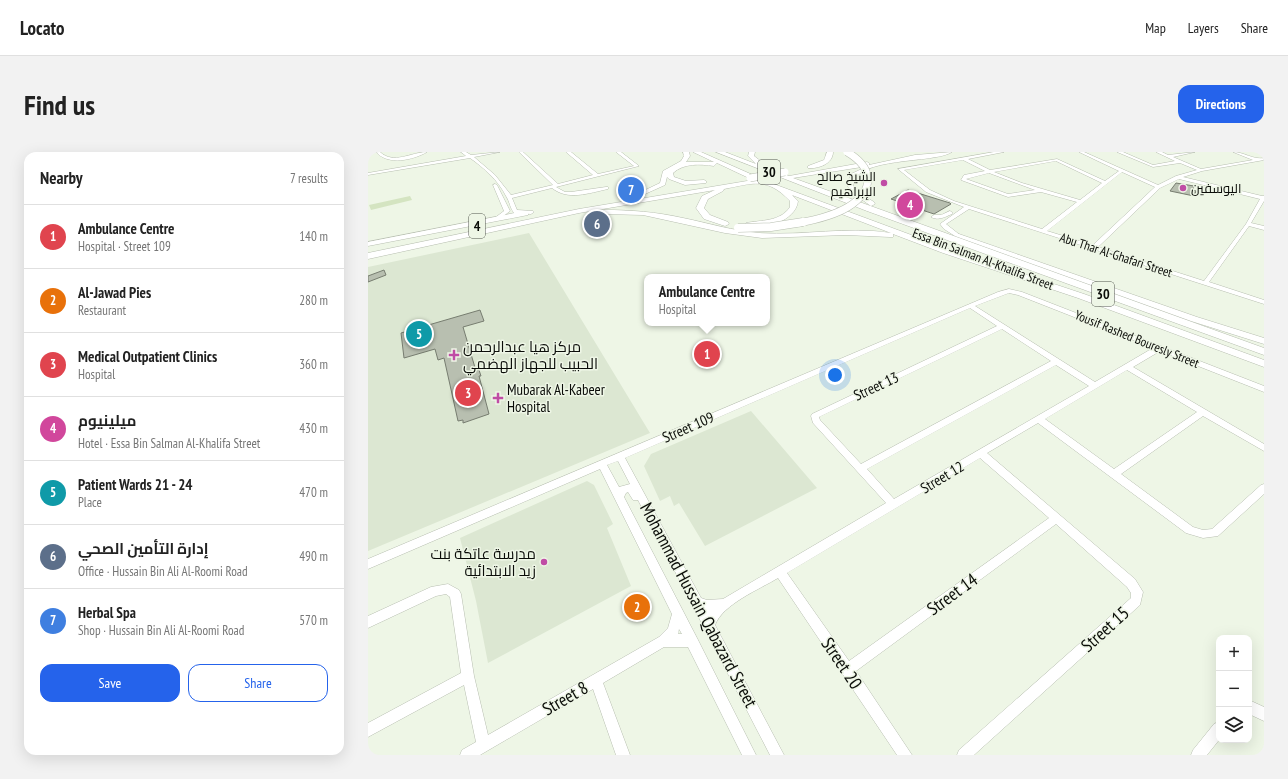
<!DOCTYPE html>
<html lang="en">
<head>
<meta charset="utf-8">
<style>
	:root { --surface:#fff; --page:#f2f2f2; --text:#222; --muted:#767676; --line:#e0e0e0; --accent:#2563eb }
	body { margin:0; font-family:"PT Sans Narrow",Cairo,sans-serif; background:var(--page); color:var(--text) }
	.controls { position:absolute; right:12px; bottom:12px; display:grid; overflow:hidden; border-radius:8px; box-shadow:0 4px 16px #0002 }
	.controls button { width:36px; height:36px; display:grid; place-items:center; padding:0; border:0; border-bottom:1px solid var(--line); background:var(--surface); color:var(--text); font:20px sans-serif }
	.you { position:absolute; left:467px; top:223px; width:14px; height:14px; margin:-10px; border:3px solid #fff; border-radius:50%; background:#1a73e8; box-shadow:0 0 0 6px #1a73e833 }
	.badge { display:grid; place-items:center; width:26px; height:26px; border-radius:50%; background:var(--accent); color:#fff; font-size:13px; font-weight:700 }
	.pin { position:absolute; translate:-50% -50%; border:2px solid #fff; box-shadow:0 1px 4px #0006 }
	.popup { position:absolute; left:276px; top:122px; width:126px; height:52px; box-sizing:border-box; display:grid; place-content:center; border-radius:8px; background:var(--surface); filter:drop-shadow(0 1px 3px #0005); font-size:13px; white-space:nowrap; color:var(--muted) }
	.popup b { font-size:15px; color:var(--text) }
	.popup::after { content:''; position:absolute; left:50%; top:100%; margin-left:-8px; border:8px solid transparent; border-top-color:var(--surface) }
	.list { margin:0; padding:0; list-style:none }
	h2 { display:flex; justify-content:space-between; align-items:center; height:52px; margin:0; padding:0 16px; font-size:17px }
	h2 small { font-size:13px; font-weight:400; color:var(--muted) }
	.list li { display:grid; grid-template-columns:26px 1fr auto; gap:12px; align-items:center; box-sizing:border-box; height:64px; padding:0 16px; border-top:1px solid var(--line) }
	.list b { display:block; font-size:15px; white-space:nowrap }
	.list p { margin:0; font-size:13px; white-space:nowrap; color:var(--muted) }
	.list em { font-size:13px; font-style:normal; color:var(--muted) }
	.actions { display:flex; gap:8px; padding:12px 16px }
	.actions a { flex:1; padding:9px 0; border:1px solid var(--accent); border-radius:12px; text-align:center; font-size:14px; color:var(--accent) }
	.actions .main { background:var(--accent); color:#fff }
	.icon { flex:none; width:22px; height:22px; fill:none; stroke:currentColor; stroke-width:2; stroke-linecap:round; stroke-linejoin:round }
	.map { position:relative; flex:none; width:896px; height:603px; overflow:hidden; border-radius:12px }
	header { display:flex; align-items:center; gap:24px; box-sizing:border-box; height:56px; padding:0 20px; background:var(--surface); border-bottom:1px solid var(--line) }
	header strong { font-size:19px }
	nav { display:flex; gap:22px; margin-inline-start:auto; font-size:14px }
	.intro { display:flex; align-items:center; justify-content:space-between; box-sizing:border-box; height:96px; padding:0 24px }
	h1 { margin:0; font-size:28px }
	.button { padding:10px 18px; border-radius:12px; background:var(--accent); color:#fff; font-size:14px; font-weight:700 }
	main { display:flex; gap:24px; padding:0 24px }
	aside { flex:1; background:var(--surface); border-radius:12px; box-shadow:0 4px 16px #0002 }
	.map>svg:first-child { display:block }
</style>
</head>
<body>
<header>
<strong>Locato</strong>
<nav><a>Map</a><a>Layers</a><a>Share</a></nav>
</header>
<div class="intro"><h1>Find us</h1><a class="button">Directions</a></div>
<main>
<aside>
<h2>Nearby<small>7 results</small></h2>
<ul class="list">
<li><span class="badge" style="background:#e0444e">1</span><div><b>Ambulance Centre</b><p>Hospital · Street 109</p></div><em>140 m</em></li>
<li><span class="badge" style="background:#e8710a">2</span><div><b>Al-Jawad Pies</b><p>Restaurant</p></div><em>280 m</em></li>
<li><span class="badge" style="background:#e0444e">3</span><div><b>Medical Outpatient Clinics</b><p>Hospital</p></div><em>360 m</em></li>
<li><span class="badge" style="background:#d1479c">4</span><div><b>ميلينيوم</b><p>Hotel · Essa Bin Salman Al-Khalifa Street</p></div><em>430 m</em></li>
<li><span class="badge" style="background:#0f9aa8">5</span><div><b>Patient Wards 21 - 24</b><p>Place</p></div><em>470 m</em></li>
<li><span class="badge" style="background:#5c6f8a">6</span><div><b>إدارة التأمين الصحي</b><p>Office · Hussain Bin Ali Al-Roomi Road</p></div><em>490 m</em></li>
<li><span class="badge" style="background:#3f7fe0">7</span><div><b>Herbal Spa</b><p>Shop · Hussain Bin Ali Al-Roomi Road</p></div><em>570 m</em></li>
</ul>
<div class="actions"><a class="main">Save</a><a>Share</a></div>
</aside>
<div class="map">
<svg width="896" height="603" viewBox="0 0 896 603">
	<rect width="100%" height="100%" fill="#eef6e6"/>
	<!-- built -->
	<path fill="#dce7d2" d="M161,81l121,200 -282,118v-284z
		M383,259l66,77 -112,58 -26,-43 -5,3 -4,-10 -10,5 -16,-35 7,-12z
		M219,329l7,4 19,39 -6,4 24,58 -143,77 -12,-62 -16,-63z"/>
	<!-- green -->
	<path fill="#d4e4c1" d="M42,44l2,4 -41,10 -2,-5z"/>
	<!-- building -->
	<path fill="#b8bfb0" stroke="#777d70" d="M808,31l18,3 -1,4 3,1 -2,5 -24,-5z
		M540,38l42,13 1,1 -17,10 -15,-5 -1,-4 -8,-4 -10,1 -9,-3z
		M16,118l2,5 -18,7v-6z
		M112,158l4,11 -21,6 13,44 3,-1 2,6h-2l10,38 -26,9v-3l-5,1 -14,-63 -6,2 -3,-11 -31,9 -3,-25z"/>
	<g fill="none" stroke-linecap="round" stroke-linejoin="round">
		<!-- minor casing -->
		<g stroke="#b7beb0" stroke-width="1">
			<path id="minor" d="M8,0h4c14,13 31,0 47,0 -14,8 -39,14 -51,0z
				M93,0h5l5,3 29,-3 -26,5 21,18 16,20 42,-10 -34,-33h4l35,32 35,-9 -27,-23h5l27,22 36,-8 -18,-14h5l18,14 -83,21 9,5h6l35,-5h2v2c-19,4 -40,12 -56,-1l-40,10 5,12 16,1 1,1 -3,2 -17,-1c-4,-5 -4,-11 -8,-17 -8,-16 -22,-28 -36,-38l-102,17v-2l98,-17z
				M626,0h10l-36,7 22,11 67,-11 48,22 14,-10 -40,-19h5l74,33 18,-9 21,-6 -17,-7 -27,4 -36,-15h6l30,13 22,-4 -19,-9h6l6,3 27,-3 -22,5 28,12 52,-9 -20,-8c11,0 20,8 31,6v2l-62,11 -19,6 79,19h2v5l-13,22 13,3v4l-15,-4 -40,56 55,18v4l-295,-95 -23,15 14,11 -5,1 -11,-7 -4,-5 24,-17 -38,-15 -28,-23zM595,8l22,11 -21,4 -3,5 47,17 33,-5 36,10 -35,27 -88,-28 -24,-11 -26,-20zM688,9l46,22 -22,17 -58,-17 -28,-11zM754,20l33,15 -62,58 -46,-14zM621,21l46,17 -27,4 -42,-15zM811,27l81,20 -14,25 -42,57 -106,-34 62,-59z
				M127,32l2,1 13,26 -12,9 -2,-1v-2l8,-6 -11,-26z
				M582,59l3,2 -1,1c-7,3 -14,7 -21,3l3,-2h7z
				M641,137l13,3 242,94v6l-104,-41 -27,16 131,77v7l-61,-35 -82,58 72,53 10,3 9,-1 49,-44 3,-1v10l-46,42 -15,2 -17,-5 -148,-110 -51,30 148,126 8,13 -3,13 -166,150h-17l2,-5 172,-152v-5l-4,-6 -71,-63 -200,147 56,84h-15l-119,-177c-18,11 -55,26 -63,47l69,130h-14l-132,-255h-5l-5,-8 -2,1 -2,4 73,141 59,117h-14l-54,-108h-24l-61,36 27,72h-14l-23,-66 -113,66h-20l2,-5 14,-8 -12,-57 -96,52v-14l93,-50 -11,-76 -4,-3 -10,2 -68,32v-12l63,-29 17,-3 11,6 2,4 13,82 14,59 171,-98 9,-9 4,-14 -72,-145 -232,100v-10l630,-267zM641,141l9,2 135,53 -58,34 -120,-76zM602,156l27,18 -185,88 -1,2 2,7 73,80 -163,96 -16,1 -6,-2 -76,-140zM634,177l49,32 -190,103 -41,-44 -1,-3zM688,213l33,21 -195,113 -27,-30zM759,218l70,42 -83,57 -69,-50zM612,306l69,60 -200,143 -62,-88zM250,309l12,23 -11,3 -12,-22zM311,477l3,5h-4z
				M881,548l15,7v14l-15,-7z
				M851,570v18l-12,15h-16l2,-5 21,-26z"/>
		</g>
		<!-- major casing -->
		<g stroke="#b7beb0" stroke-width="1">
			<path id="major" d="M587,82h4l238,83 67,21v6l-73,-23 -236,-85z"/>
		</g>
		<!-- highway casing -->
		<g stroke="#b7beb0" stroke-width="1">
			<path id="highway" d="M315,0h6l1,4 -4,6h28l-21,-10h8l70,31 178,66 135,45 180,66v7l-186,-69 -135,-45 -50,-19v3h-3l-44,-2 -84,3 -37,-5 -82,-18 -39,-1 -4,-2 4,-2c27,0 52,2 79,8 25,5 50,13 77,15 44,3 87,-7 131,0l-99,-38 6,6c-2,20 -34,29 -52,26v-4c15,-3 34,-1 44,-16v-6c-23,-24 -36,-18 -66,-12l-1,2 -15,8 -4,9 6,7 18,7 1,2 -4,2 -21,-7 -8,-11 6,-12 13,-6 -136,23 -211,46v-6l211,-44 174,-29 -36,-17 -3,3c-14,-2 -30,-3 -41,7l1,4 12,4 18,-1 2,1v2l-21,2 -16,-6 -2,-2 -2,8 -20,9h-4v-2l19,-9 3,-12 18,-10 3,-5z
				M348,0h9l31,12 -8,-8 1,-4h6l-1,4 12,9v2l23,9 78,-14 2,1v2l46,-10 37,-3c-18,12 -96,4 -99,33l5,7 16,10 1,2 -4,2 -17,-12 -7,-9 4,-11 17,-8 -75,12 471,170v7l-397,-144z
				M459,0h6c0,12 -15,17 -25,16v-2l16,-6z
				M157,59h3v4l-160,31v-4z"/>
		</g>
		<!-- minor -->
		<use href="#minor" fill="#fff" fill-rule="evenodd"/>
		<!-- major -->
		<use href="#major" fill="#fff" fill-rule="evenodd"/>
		<!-- highway -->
		<use href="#highway" fill="#fff" fill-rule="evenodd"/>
		<!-- highway-bridge-far1 casing -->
		<g stroke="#b7beb0" stroke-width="8" stroke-linecap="butt">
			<path id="highway-bridge-far1" d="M382,26l35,-6
				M430,71c17,-3 35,-7 50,-16 27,-17 26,-39 -1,-55"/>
		</g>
		<!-- highway-bridge casing -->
		<g stroke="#b7beb0" stroke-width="9" stroke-linecap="butt">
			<path id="highway-bridge" d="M370,76l33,-1 32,-5"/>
		</g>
		<!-- highway-bridge-far1 -->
		<use href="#highway-bridge-far1" stroke="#fff" stroke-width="7"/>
		<!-- highway-bridge -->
		<use href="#highway-bridge" stroke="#fff" stroke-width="8"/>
	</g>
	<!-- markers -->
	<g fill="#c04ca5" stroke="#eef6e6" stroke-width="1.5">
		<circle cx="516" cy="31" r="4"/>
		<circle cx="815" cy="36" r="4"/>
		<path d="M84 197h4v4h4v4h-4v4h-4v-4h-4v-4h4z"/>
		<path d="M128 240h4v4h4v4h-4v4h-4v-4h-4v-4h4z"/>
		<circle cx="176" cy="410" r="4"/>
	</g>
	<g text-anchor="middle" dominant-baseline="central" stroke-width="3" stroke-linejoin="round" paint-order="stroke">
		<!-- far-poi labels -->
		<g font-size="13" fill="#0a0c08" stroke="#eef6e6" text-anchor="end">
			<text x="508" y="24">الشيخ صالح<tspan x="508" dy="15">الإبراهيم</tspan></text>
			<text x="823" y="36" text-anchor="start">اليوسفين</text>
		</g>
		<!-- far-street labels -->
		<g font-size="13" fill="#0a0c08" stroke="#eef6e6">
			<text transform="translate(748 103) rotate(18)">Abu Thar Al-Ghafari Street</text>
			<text transform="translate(615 107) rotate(21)">Essa Bin Salman Al-Khalifa Street</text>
			<text transform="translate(769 187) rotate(22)">Yousif Rashed Bouresly Street</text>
		</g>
		<!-- shield labels -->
		<g fill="#eef6e6" stroke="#4e524b" stroke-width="1">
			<rect x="390" y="8" width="22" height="24" rx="3"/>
			<rect x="101" y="62" width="16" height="24" rx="3"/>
			<rect x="724" y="130" width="22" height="24" rx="3"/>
		</g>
		<g font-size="14" font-weight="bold" fill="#0a0c08">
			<text x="401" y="20">30</text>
			<text x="109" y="74">4</text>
			<text x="735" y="142">30</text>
		</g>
		<!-- poi labels -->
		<g font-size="15" fill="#0a0c08" stroke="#eef6e6" text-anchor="start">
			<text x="95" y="194">مركز هيا عبدالرحمن<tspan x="95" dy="17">الحبيب للجهاز الهضمي</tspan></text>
			<text x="139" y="237">Mubarak Al-Kabeer<tspan x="139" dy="17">Hospital</tspan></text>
			<text x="168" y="401" text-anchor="end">مدرسة عاتكة بنت<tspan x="168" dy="17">زيد الابتدائية</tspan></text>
		</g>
		<!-- street labels -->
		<g font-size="15" fill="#0a0c08" stroke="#eef6e6">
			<text transform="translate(508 234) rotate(-25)">Street 13</text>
			<text transform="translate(320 275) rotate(-24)">Street 109</text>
			<text transform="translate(574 325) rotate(-31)">Street 12</text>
		</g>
		<!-- near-street labels -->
		<g font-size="18" fill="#0a0c08" stroke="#eef6e6">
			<text transform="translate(584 442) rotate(-36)">Street 14</text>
			<text transform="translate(331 453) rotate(62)">Mohammad Hussain Qabazard Street</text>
			<text transform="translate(737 477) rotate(-42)">Street 15</text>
			<text transform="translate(474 511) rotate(56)">Street 20</text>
			<text transform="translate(197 546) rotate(-30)">Street 8</text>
		</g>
	</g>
</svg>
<div class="controls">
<button>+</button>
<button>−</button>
<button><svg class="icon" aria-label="layers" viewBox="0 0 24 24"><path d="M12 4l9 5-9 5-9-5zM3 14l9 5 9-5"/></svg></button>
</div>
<div class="you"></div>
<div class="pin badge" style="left:339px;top:202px;background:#e0444e">1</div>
<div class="popup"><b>Ambulance Centre</b>Hospital</div>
<div class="pin badge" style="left:269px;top:455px;background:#e8710a">2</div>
<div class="pin badge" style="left:100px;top:241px;background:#e0444e">3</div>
<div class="pin badge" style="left:542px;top:53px;background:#d1479c">4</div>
<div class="pin badge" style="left:51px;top:182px;background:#0f9aa8">5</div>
<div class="pin badge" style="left:229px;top:72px;background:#5c6f8a">6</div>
<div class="pin badge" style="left:263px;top:38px;background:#3f7fe0">7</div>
</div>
</main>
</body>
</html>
